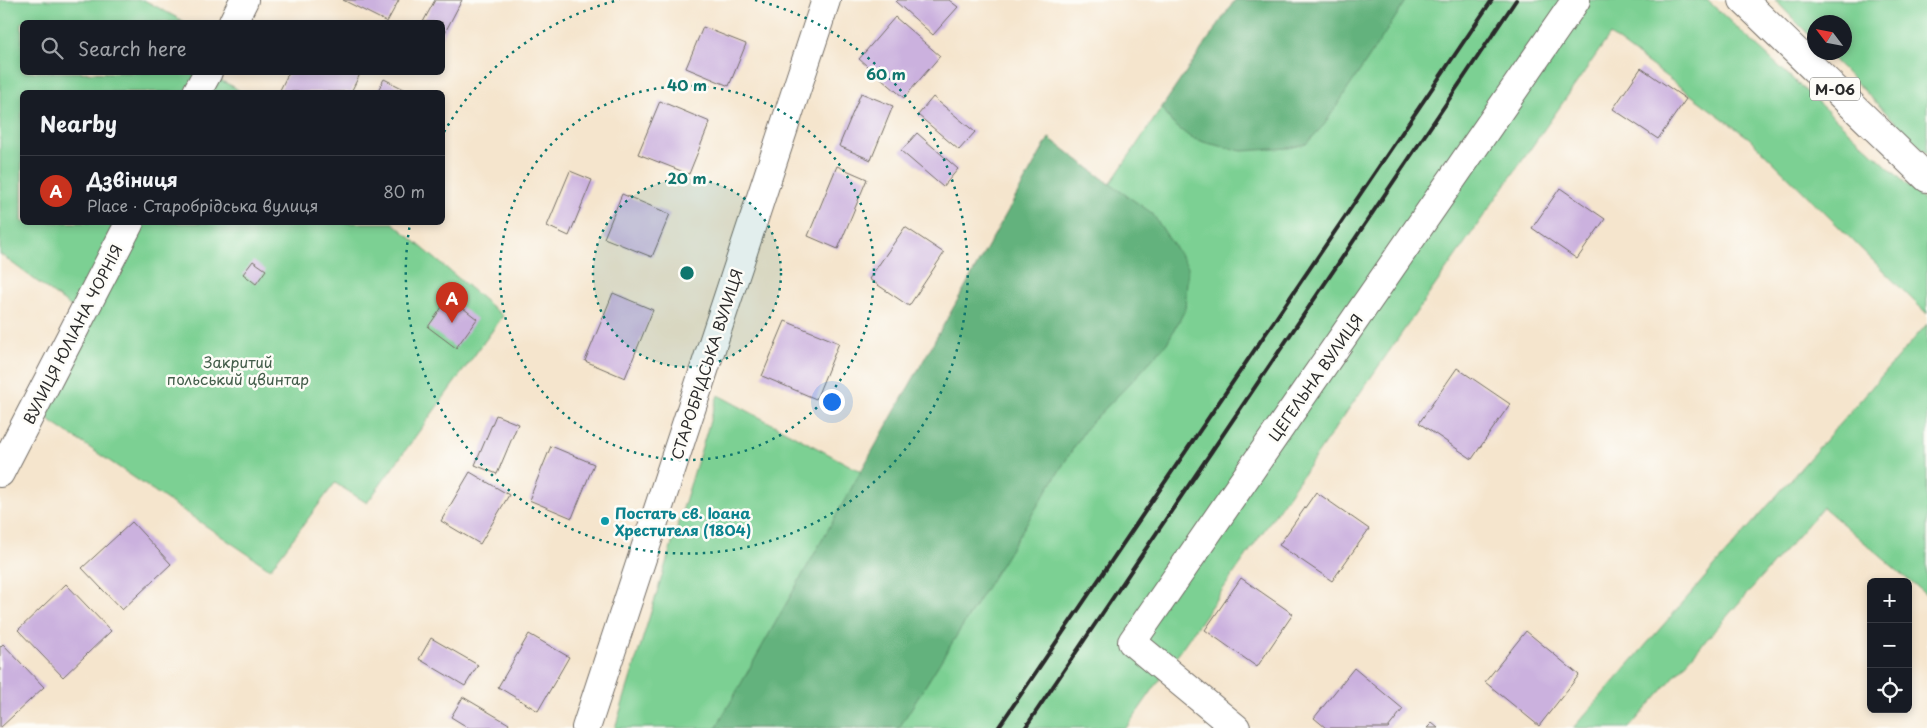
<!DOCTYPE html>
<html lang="en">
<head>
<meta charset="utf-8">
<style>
	:root { --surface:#171b24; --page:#242831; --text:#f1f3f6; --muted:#9ea1a6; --line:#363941; --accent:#c8321e }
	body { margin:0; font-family:"Playpen Sans",sans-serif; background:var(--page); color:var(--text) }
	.controls { position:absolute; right:15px; bottom:15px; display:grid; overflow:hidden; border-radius:8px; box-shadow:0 2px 8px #0003 }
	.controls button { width:45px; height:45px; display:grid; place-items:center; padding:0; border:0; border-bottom:1px solid var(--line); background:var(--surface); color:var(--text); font:25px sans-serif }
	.compass { position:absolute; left:1807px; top:15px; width:45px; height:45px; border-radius:50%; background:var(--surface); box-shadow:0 2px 8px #0003; rotate:302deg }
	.you { position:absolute; left:831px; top:401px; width:18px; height:18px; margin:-12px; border:4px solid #fff; border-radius:50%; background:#1a73e8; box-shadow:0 0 0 8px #1a73e833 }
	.badge { display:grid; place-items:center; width:32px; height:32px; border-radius:50%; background:var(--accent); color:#fff; font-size:16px; font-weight:700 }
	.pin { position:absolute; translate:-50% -41px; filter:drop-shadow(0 1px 2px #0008) }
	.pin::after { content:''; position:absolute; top:26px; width:18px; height:15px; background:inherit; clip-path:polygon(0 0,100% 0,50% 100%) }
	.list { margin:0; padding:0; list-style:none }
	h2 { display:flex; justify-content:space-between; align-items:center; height:65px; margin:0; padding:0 20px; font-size:21px }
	h2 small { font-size:16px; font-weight:400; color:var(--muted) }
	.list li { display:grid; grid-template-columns:32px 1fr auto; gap:15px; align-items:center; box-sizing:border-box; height:70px; padding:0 20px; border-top:1px solid var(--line) }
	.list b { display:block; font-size:19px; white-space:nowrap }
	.list p { margin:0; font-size:16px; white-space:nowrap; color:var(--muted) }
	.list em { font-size:16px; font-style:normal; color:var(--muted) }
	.icon { flex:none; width:28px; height:28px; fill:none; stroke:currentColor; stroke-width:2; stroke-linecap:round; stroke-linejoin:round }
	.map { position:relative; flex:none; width:1927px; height:728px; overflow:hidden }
	.search { position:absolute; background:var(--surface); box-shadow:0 2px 8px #0003; left:20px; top:20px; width:425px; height:55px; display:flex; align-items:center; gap:12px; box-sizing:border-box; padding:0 18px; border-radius:8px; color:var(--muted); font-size:19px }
	.panel { position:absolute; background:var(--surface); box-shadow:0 2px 8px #0003; left:20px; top:90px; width:425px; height:135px; border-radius:8px }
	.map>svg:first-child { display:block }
</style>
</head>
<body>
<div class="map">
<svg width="1927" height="728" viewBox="0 0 1927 728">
	<rect width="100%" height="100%" fill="#fdfcf7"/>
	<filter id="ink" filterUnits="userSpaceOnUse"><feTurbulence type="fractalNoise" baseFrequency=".02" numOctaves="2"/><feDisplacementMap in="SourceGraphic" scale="10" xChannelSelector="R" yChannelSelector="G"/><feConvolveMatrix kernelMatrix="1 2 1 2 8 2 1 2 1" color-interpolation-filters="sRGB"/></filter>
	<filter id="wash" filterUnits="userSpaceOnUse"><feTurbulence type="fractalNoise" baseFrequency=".0096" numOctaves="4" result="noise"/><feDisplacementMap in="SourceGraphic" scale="20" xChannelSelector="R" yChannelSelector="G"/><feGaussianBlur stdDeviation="1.12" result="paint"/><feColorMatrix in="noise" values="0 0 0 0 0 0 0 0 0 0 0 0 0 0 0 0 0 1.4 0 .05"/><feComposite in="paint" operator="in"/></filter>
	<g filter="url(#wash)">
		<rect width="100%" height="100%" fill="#f5e5cd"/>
		<!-- green -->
		<path fill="#7bd093" stroke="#537e5f" d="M0,0h144l41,22h-163v50l182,1 -10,19h-172v130l106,1 -47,91 -81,-60z
			M1235,0h472l220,203v111l-178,-176 -139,-103 -484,693h-511l103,-333 144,77 187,-334 61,46z
			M1775,0h152v154l-100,-101 17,-1v-30h-30v18z
			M210,75l24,12 7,5h-40z
			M132,223h261l110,93 -136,187 -32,-20 -65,86 -235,-158z
			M1927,324v272l-104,-89 -194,221h-56z"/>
		<!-- forest -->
		<path fill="#64b27d" stroke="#486e54" d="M1235,0h172l-83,125 -18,19 -17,4 -47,3 -35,-8 -16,-5 -19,-15 -10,-16z
			M1049,138l61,46 42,29 36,54 -3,43 -18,33 -31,34 -50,51 -187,300h-183z"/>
		<g id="blocks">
			<!-- building -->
			<path fill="#cbb1de" d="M343,0h56l-12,22z
				M435,0h27l-20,38v-16h-19z
				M898,0h51l9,7 -25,28 -37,-33z
				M895,17l45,39 -36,42 -45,-39z
				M703,27l43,17 -17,42 -43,-18z
				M1641,68l45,31 -28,40 -45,-30z
				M289,72h72l-10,20h-72z
				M384,79l22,11 -2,2h-27z
				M861,93l32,13 -22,54 -32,-14z
				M933,97l42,35 -16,18 -41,-35z
				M660,101l50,21 -21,52 -51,-20z
				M917,133l41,36 -15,18 -42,-36z
				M837,166l30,13 -29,70 -30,-13z
				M570,171l22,9 -23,56 -22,-10z
				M1560,188l45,31 -28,40 -45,-31z
				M622,194l48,20 -18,43 -48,-19z
				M905,227l39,26 -35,53 -40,-27z
				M253,261l13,9 -10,14 -13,-10z
				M613,293l40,17 -28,68 -40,-17z
				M449,297l28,22 -21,29 -28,-21z
				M785,321l54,22 -23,56 -54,-23z
				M1457,368l53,36 -38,55 -53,-36z
				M496,415l22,9 -21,50 -22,-9z
				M551,446l43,18 -22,54 -43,-18z
				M470,472l39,23 -29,49 -39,-23z
				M1316,492l53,37 -37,52 -53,-36z
				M132,522l39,42 -49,46 -40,-42z
				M1241,578l52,36 -36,53 -52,-37z
				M66,584l45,47 -48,46 -45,-47z
				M1526,631l53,44 -40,51 -54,-44z
				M529,634l40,23 -31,54 -40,-24z
				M431,638l47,27 -13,21 -46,-27z
				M3,644l41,43 -44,41v-81z
				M1354,668l49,41 -15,19h-62l-12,-10z
				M463,697l46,27 -2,4h-38l-18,-11z
				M1432,723l6,5h-11z"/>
		</g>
	</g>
	<g filter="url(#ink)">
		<use href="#blocks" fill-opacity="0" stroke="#726c64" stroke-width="1"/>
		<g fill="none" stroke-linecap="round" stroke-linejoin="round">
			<!-- street casing -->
			<g stroke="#726c64" stroke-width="30">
				<path id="street" d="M233,22l11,-22
					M197,92l11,-20
					M0,473l130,-251
					M1236,728l-104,-86 444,-642"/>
			</g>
			<!-- secondary casing -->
			<g stroke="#726c64" stroke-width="30">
				<path id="secondary" d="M586,728l240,-728"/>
			</g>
			<!-- highway casing -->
			<g stroke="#726c64" stroke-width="30">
				<path id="highway" d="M1743,0l184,178"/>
			</g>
			<!-- street -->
			<use href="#street" stroke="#fff" stroke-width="28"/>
			<!-- secondary -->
			<use href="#secondary" stroke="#fff" stroke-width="28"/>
			<!-- highway -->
			<use href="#highway" stroke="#fff" stroke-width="28"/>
			<!-- rail -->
			<path stroke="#2b2b2b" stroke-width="4" d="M998,728l494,-728
				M1025,728l491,-728"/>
		</g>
	</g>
	<!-- distance rings -->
	<circle cx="687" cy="273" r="94" fill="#0f766e" fill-opacity=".12"/>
	<g fill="none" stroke="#0f766e" stroke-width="2.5" stroke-dasharray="2.5 5">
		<circle cx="687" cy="273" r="94"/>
		<circle cx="687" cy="273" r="187"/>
		<path d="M444 132A281 281 0 0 1 619 0M755 0A281 281 0 1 1 410 224"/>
	</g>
	<!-- markers -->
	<circle fill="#0f9aa8" stroke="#fdfcf7" stroke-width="2" cx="605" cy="521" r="5"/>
	<g text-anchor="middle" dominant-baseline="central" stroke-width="5" stroke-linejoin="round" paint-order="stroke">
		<!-- shield labels -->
		<rect fill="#fdfcf7" stroke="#6a6a68" stroke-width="1" x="1810" y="77.5" width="50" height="23" rx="4"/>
		<g font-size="14" font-weight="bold" fill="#2b2b2b">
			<text x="1835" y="89">М-06</text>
		</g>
		<!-- street labels -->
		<g font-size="15" fill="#2b2b2b" stroke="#fdfcf7">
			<text transform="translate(72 334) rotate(-63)">ВУЛИЦЯ ЮЛІАНА ЧОРНІЯ</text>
			<text transform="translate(706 364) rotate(-72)">СТАРОБРІДСЬКА ВУЛИЦЯ</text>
			<text transform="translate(1315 377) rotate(-55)">ЦЕГЕЛЬНА ВУЛИЦЯ</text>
		</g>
		<!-- park labels -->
		<g font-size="15" fill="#435d4a" stroke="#fdfcf7">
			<text x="238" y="361">Закритий<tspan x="238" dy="17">польський цвинтар</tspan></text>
		</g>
		<!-- culture labels -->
		<g font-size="15" font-weight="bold" fill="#0d838f" stroke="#fdfcf7" text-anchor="start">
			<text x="615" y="512">Постать св. Іоана<tspan x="615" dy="17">Хрестителя (1804)</tspan></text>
		</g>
	</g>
	<circle cx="687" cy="273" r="8" fill="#0f766e" stroke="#fdfcf7" stroke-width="2.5"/>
	<g font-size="15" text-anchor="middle" font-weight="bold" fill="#0f766e" stroke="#fdfcf7" stroke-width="5" stroke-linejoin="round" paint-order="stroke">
		<text x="886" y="80">60 m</text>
		<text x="687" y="91">40 m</text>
		<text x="687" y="184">20 m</text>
	</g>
</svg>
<div class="controls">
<button>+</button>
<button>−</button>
<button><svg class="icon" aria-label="locate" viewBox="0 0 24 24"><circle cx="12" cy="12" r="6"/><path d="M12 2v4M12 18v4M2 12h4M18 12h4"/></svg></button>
</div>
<svg class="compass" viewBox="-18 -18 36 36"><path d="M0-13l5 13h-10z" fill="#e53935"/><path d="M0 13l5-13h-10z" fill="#9ea1a6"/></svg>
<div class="you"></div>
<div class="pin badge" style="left:452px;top:323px">A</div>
<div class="search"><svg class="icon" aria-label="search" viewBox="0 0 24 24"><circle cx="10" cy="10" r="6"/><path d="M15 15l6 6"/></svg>Search here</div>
<section class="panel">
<h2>Nearby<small></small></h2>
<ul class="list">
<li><span class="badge">A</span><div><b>Дзвіниця</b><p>Place · Старобрідська вулиця</p></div><em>80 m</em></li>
</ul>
</section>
</div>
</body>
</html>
